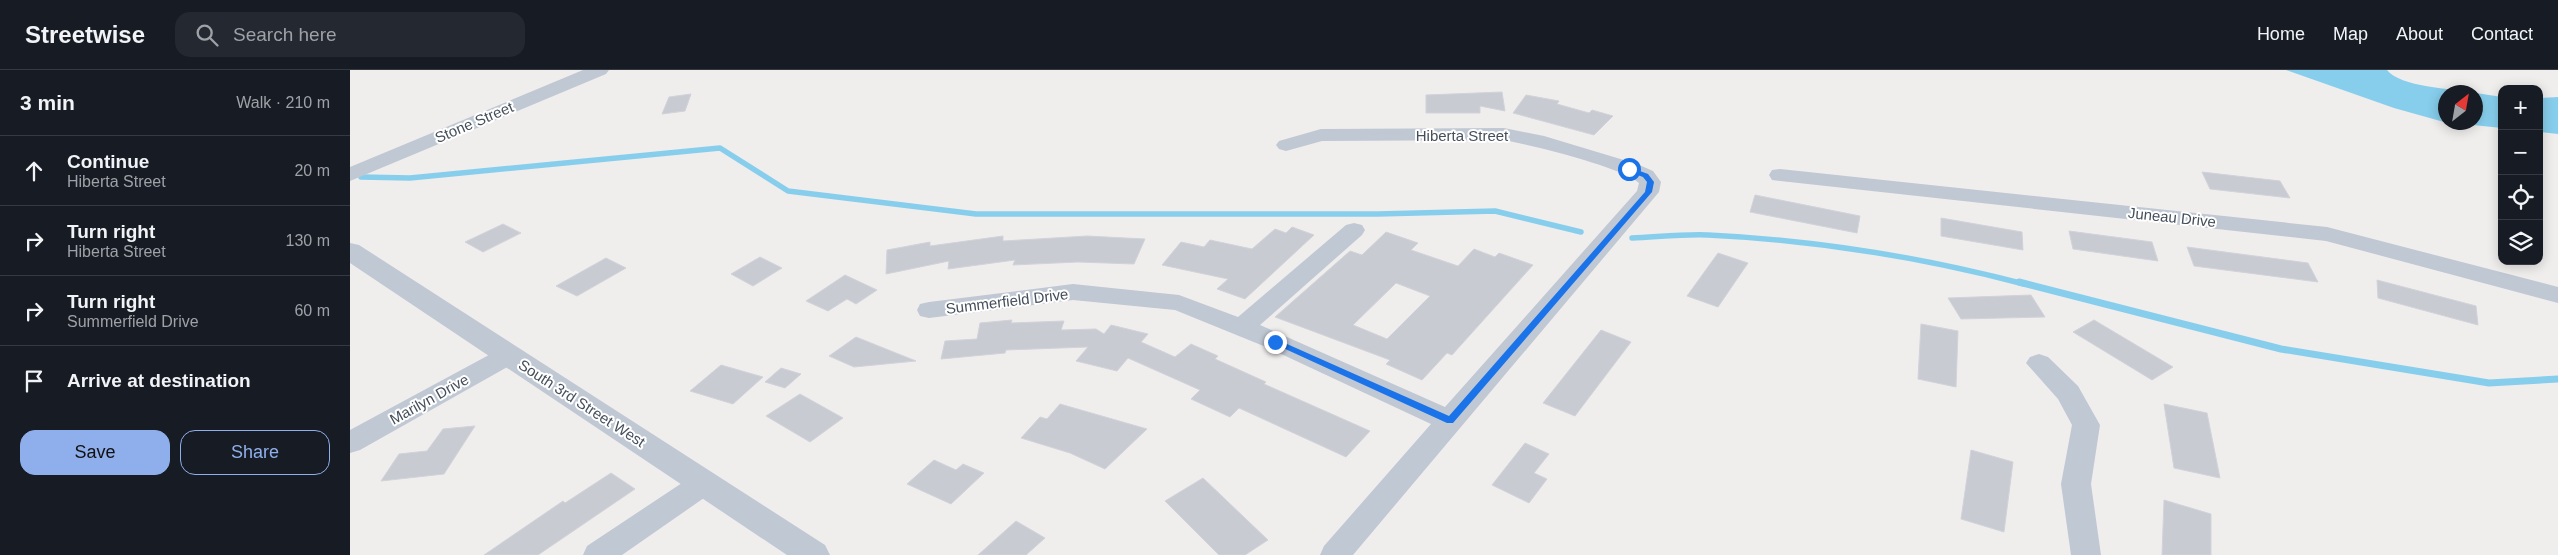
<!DOCTYPE html>
<html lang="en">
<head>
<meta charset="utf-8">
<style>
	:root { --surface:#171b24; --page:#242831; --text:#f1f3f6; --muted:#9ea1a6; --line:#363941; --accent:#8fafec }
	body { margin:0; font-family:Arial,sans-serif; background:var(--page); color:var(--text) }
	.controls { position:absolute; right:15px; top:15px; display:grid; overflow:hidden; border-radius:10px; box-shadow:0 2px 12px #0003 }
	.controls button { width:45px; height:45px; display:grid; place-items:center; padding:0; border:0; border-bottom:1px solid var(--line); background:var(--surface); color:var(--text); font:25px sans-serif }
	.compass { position:absolute; left:2088px; top:15px; width:45px; height:45px; border-radius:50%; background:var(--surface); box-shadow:0 2px 12px #0003; rotate:31deg }
	.stop { position:absolute; width:15px; height:15px; margin:-11px; border:4px solid #1a73e8; border-radius:50%; background:#fff }
	.stop.end { background:#1a73e8; border-color:#fff; box-shadow:0 1px 5px #0008 }
	.list { margin:0; padding:0; list-style:none }
	h2 { display:flex; justify-content:space-between; align-items:center; height:65px; margin:0; padding:0 20px; font-size:21px }
	h2 small { font-size:16px; font-weight:400; color:var(--muted) }
	.list li { display:grid; grid-template-columns:32px 1fr auto; gap:15px; align-items:center; box-sizing:border-box; height:70px; padding:0 20px; border-top:1px solid var(--line) }
	.list b { display:block; font-size:19px; white-space:nowrap }
	.list p { margin:0; font-size:16px; white-space:nowrap; color:var(--muted) }
	.list em { font-size:16px; font-style:normal; color:var(--muted) }
	.actions { display:flex; gap:10px; padding:15px 20px }
	.actions a { flex:1; padding:11px 0; border:1px solid var(--accent); border-radius:15px; text-align:center; font-size:18px; color:var(--accent) }
	.actions .main { background:var(--accent); color:#111 }
	.icon { flex:none; width:28px; height:28px; fill:none; stroke:currentColor; stroke-width:2; stroke-linecap:round; stroke-linejoin:round }
	.map { position:relative; flex:none; width:2208px; height:485px; overflow:hidden }
	header { display:flex; align-items:center; gap:30px; box-sizing:border-box; height:70px; padding:0 25px; background:var(--surface); border-bottom:1px solid var(--line) }
	header strong { font-size:24px }
	nav { display:flex; gap:28px; margin-inline-start:auto; font-size:18px }
	.search { width:350px; height:45px; background:var(--page); display:flex; align-items:center; gap:12px; box-sizing:border-box; padding:0 18px; border-radius:15px; color:var(--muted); font-size:19px }
	main { display:flex }
	aside { flex:1; background:var(--surface) }
	.map>svg:first-child { display:block }
</style>
</head>
<body>
<header>
<strong>Streetwise</strong>
<div class="search"><svg class="icon" aria-label="search" viewBox="0 0 24 24"><circle cx="10" cy="10" r="6"/><path d="M15 15l6 6"/></svg>Search here</div>
<nav><a>Home</a><a>Map</a><a>About</a><a>Contact</a></nav>
</header>
<main>
<aside>
<h2>3 min<small>Walk · 210 m</small></h2>
<ul class="list">
<li><svg class="icon" aria-label="ahead" viewBox="0 0 24 24"><path d="M12 20V5M6 11l6-6 6 6"/></svg><div><b>Continue</b><p>Hiberta Street</p></div><em>20 m</em></li>
<li><svg class="icon" aria-label="right" viewBox="0 0 24 24"><path d="M7 20v-9h11M14 6l5 5-5 5"/></svg><div><b>Turn right</b><p>Hiberta Street</p></div><em>130 m</em></li>
<li><svg class="icon" aria-label="right" viewBox="0 0 24 24"><path d="M7 20v-9h11M14 6l5 5-5 5"/></svg><div><b>Turn right</b><p>Summerfield Drive</p></div><em>60 m</em></li>
<li><svg class="icon" aria-label="arrive" viewBox="0 0 24 24"><path d="M6 21V4h12l-3 4 3 4H6"/></svg><div><b>Arrive at destination</b></div></li>
</ul>
<div class="actions"><a class="main">Save</a><a>Share</a></div>
</aside>
<div class="map">
<svg width="2208" height="485" viewBox="0 0 2208 485">
	<rect width="100%" height="100%" fill="#f0eded"/>
	<!-- water -->
	<path fill="#87ceec" d="M1936,0h101c13,17 65,19 87,22h-28l-2,30 -50,-14z
		M2126,23l26,4v31l-49,-5 23,-1z
		M2208,27v37l-19,-2v-34z"/>
	<g fill="none" stroke-linecap="round" stroke-linejoin="round">
		<!-- stream-far1 -->
		<path stroke="#87ceec" stroke-width="5.5" d="M11,107l49,1 310,-30 68,43 188,23h402l117,-3 86,21
			M1282,168c25,-1 51,-4 76,-3 107,5 213,22 316,49"/>
		<!-- stream -->
		<path stroke="#87ceec" stroke-width="7" d="M1669,212l262,67 208,34 69,-4"/>
	</g>
	<!-- building -->
	<path fill="#c9cbd3" stroke="#d1d3d9" fill-rule="evenodd" d="M1152,22l3,19 -25,-5v7h-54v-18z
		M341,24l-6,17 -23,3 7,-17z
		M1176,25l33,6 -2,3 32,9 3,-3 21,6 -19,19 -81,-22z
		M1852,102l78,9 10,17 -80,-9z
		M1405,125l105,21 -3,17 -107,-21z
		M1591,148l81,14 1,18 -82,-14z
		M153,154l18,9 -38,19 -18,-10z
		M942,157l22,8 -69,64 -28,-10 11,-10 -66,-14 19,-23 23,5 6,-7 42,9 23,-20 11,4z
		M1719,161l83,11 6,19 -85,-12z
		M1036,162l32,11 -7,7 47,16 16,-17 21,8 4,-4 34,12 -81,90 -5,-2 -25,27 -36,-16 4,-4 -115,-43 75,-66 12,4zM1046,213l34,13 -43,43 -34,-14z
		M653,166v5l84,-5 58,3 -11,25 -56,-2 -65,3 2,-5 -67,9 1,-8 -63,13 1,-24 43,-8v4z
		M1837,177l121,16 10,19 -124,-16z
		M1368,183l30,10 -30,44 -31,-11z
		M410,187l22,11 -29,18 -22,-12z
		M256,188l20,10 -49,28 -21,-10z
		M495,205l32,15 -21,14 -9,-5 -19,12 -22,-10z
		M2027,210l99,26 2,19 -100,-27z
		M1681,225l14,22 -84,2 -13,-21z
		M662,250l-1,3 53,-2 -3,9 35,-1 8,5 7,-9 37,9 -7,8 34,15 16,-13 27,12 -3,3 51,23 -2,2 106,47 -24,26 -107,-49 -9,9 -39,-18 9,-9 -72,-32 -11,13 -41,-10 12,-14 -82,3 -1,3 -64,6 4,-18 32,-2 3,-16z
		M1744,250l79,47 -21,13 -79,-48z
		M1571,254l37,7 -2,56 -38,-8z
		M1251,260l30,12 -56,74 -32,-13z
		M506,267l60,24 -62,6 -25,-11z
		M371,295l42,12 -30,27 -43,-13z
		M431,298l20,6 -16,14 -20,-6z
		M450,324l43,24 -33,24 -44,-26z
		M710,334l87,25 -42,40 -35,-16 -49,-15 19,-21 7,2z
		M1814,334l43,9 13,65 -46,-10z
		M125,356l-31,48 -63,7 18,-27 28,-3 16,-22z
		M1175,373l24,11 -15,19 13,6 -18,24 -37,-18z
		M1621,380l42,12 -9,70 -43,-13z
		M584,390l22,10 7,-6 21,9 -33,31 -44,-20z
		M261,403l24,16 -97,66h-54l79,-54 2,2z
		M853,408l65,62 -23,15h-26l-54,-54z
		M1814,430l47,14v41h-49z
		M666,451l29,17 -19,17h-48z"/>
	<g fill="none" stroke-linecap="round" stroke-linejoin="round">
		<!-- minor -->
		<path fill="#c0c8d3" fill-rule="evenodd" d="M233,0h26l-3,4 -256,107v-14z
			M1154,58l40,8 93,28 16,7 8,11 -2,10 -306,363h-33l4,-9 107,-122 -165,-77 -91,-37 -102,-10 -144,18 -9,-2 -3,-6 3,-6 9,-2 144,-18 106,11 59,22 108,-92 8,-2 8,2 3,5 -3,5 -102,90 185,82 192,-216 2,-8c-17,-16 -109,-38 -135,-43l-182,1 -36,10 -7,-2 -3,-4 3,-4 42,-12z
			M1430,99l547,58 231,60v16l-232,-62 -554,-61 -3,-5 3,-5z
			M159,276l9,3 4,6 -4,6 -158,89 -10,3v-23l150,-81z
			M1689,284l9,3 30,29 22,39 -9,59 10,71h-30l-10,-71 11,-59 -14,-26 -32,-36 4,-6z
			M354,402l10,3 5,8 -5,8 -92,64h-39l4,-9 107,-71z"/>
		<!-- tertiary -->
		<path fill="#c0c8d3" fill-rule="evenodd" d="M0,173l9,2 466,300 5,10h-43l-437,-292z"/>
	</g>
	<!-- route -->
	<path fill="#1a73e8" d="M1279,97l19,7 6,8 -2,10 -199,231h-6l-177,-81 8,-2 171,76 196,-224 2,-10 -4,-5 -16,-6z"/>
	<g text-anchor="middle" dominant-baseline="central" stroke-width="4" stroke-linejoin="round" paint-order="stroke">
		<!-- street labels -->
		<g font-size="15" fill="#454f5b" stroke="#fff">
			<text transform="translate(124 52) rotate(-23)">Stone Street</text>
			<text x="1112" y="65">Hiberta Street</text>
			<text transform="translate(1822 147) rotate(6)">Juneau Drive</text>
			<text transform="translate(657 231) rotate(-7)">Summerfield Drive</text>
			<text transform="translate(79 329) rotate(-29)">Marilyn Drive</text>
			<text transform="translate(232 333) rotate(33)">South 3rd Street West</text>
		</g>
	</g>
</svg>
<div class="controls">
<button>+</button>
<button>−</button>
<button><svg class="icon" aria-label="locate" viewBox="0 0 24 24"><circle cx="12" cy="12" r="6"/><path d="M12 2v4M12 18v4M2 12h4M18 12h4"/></svg></button>
<button><svg class="icon" aria-label="layers" viewBox="0 0 24 24"><path d="M12 4l9 5-9 5-9-5zM3 14l9 5 9-5"/></svg></button>
</div>
<svg class="compass" viewBox="-18 -18 36 36"><path d="M0-13l5 13h-10z" fill="#e53935"/><path d="M0 13l5-13h-10z" fill="#9ea1a6"/></svg>
<div class="stop" style="left:1279px;top:99px"></div>
<div class="stop end" style="left:925px;top:272px"></div>
</div>
</main>
</body>
</html>
